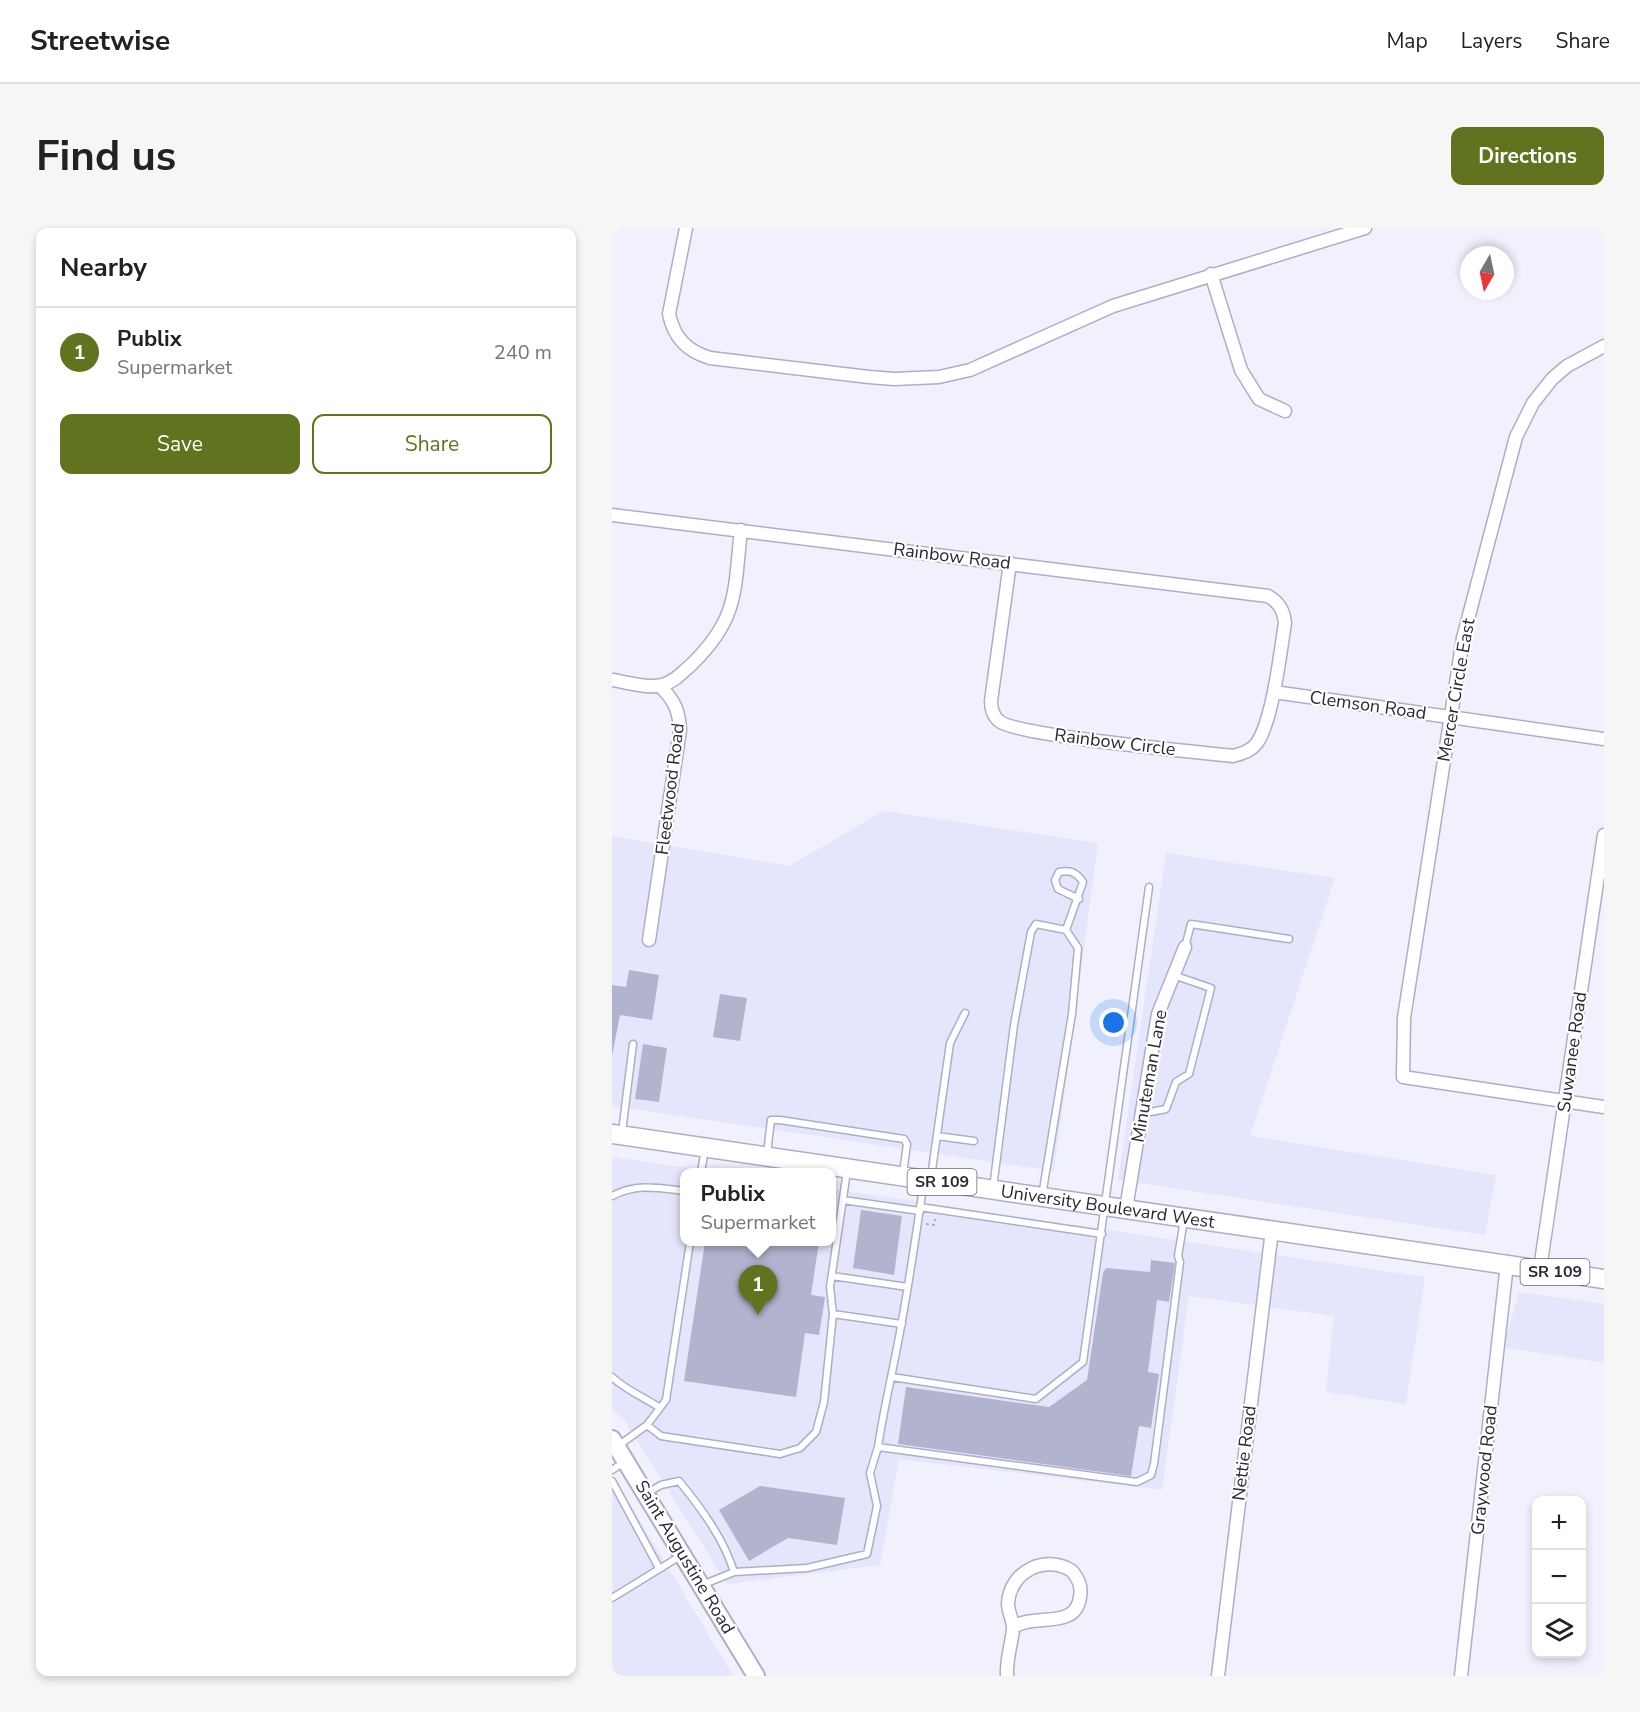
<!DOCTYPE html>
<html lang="en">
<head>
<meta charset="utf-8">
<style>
	:root { --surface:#fff; --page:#f6f6f6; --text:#222; --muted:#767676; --line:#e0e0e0; --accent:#627320 }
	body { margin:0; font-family:"Nunito Sans",sans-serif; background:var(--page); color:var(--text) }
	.controls { position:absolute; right:18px; bottom:18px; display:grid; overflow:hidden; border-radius:12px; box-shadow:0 3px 9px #0003 }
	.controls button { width:54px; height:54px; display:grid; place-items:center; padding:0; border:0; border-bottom:2px solid var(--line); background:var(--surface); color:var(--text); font:30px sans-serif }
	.compass { position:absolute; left:848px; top:18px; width:54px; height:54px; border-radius:50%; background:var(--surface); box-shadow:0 3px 9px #0003; rotate:189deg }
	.you { position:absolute; left:502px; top:795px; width:21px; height:21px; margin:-15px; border:4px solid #fff; border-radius:50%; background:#1a73e8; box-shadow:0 0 0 9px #1a73e833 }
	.badge { display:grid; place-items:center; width:39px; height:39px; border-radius:50%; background:var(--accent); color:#fff; font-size:20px; font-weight:700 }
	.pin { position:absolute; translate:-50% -50px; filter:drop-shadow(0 2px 3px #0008) }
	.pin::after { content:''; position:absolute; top:32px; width:21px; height:18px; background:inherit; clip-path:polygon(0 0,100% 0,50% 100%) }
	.popup { position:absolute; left:68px; top:940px; width:156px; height:78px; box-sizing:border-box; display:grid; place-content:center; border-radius:12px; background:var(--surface); filter:drop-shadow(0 2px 4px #0005); font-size:20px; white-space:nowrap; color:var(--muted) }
	.popup b { font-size:22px; color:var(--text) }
	.popup::after { content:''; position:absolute; left:50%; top:100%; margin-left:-12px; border:12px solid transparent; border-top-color:var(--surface) }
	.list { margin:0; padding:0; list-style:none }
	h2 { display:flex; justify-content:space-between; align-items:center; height:78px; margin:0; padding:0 24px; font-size:26px }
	h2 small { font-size:20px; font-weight:400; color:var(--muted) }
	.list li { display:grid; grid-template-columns:39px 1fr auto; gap:18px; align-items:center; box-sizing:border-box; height:90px; padding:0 24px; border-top:2px solid var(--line) }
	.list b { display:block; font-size:22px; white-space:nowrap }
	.list p { margin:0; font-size:20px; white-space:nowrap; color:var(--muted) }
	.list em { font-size:20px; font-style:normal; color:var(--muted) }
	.actions { display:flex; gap:12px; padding:18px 24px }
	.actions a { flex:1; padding:14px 0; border:2px solid var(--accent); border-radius:12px; text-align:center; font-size:21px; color:var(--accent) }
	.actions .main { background:var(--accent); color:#fff }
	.icon { flex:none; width:33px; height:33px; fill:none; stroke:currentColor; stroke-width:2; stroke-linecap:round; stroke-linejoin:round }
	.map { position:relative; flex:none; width:992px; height:1448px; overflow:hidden; border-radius:12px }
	header { display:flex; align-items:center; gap:36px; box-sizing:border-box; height:84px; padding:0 30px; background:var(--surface); border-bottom:2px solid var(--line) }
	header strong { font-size:28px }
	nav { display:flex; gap:33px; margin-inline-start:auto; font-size:21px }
	.intro { display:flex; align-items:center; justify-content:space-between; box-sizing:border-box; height:144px; padding:0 36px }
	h1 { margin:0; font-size:42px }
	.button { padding:15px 27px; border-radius:12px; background:var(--accent); color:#fff; font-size:21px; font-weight:700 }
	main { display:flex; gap:36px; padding:0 36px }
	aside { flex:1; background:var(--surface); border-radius:12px; box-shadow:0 3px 9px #0003 }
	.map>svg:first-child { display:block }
</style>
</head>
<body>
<header>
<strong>Streetwise</strong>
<nav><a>Map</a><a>Layers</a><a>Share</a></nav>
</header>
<div class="intro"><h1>Find us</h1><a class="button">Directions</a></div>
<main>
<aside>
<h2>Nearby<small></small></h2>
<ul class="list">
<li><span class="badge">1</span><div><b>Publix</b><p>Supermarket</p></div><em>240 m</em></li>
</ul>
<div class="actions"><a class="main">Save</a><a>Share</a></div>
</aside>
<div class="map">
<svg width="992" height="1448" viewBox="0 0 992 1448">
	<rect width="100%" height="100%" fill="#f0f1fd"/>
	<!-- built -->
	<path fill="#e5e6fc" d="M272,583l214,32 -44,328 -442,-65v-270l177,30z
		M554,625l169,25 -85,258 246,39 -11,60 -367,-55z
		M0,929l105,15h-33v70h147l1,-53 593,88 -19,127 -80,-12 8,-76 -145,-20 -27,194 -263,-31 -19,106 -153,19 -103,-164 -12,-11z
		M907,1064l85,12v59l-101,-16z
		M0,1246l121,202h-121z"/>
	<!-- building -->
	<path fill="#b2b3cf" d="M17,742l30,5 -7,45 -32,-5 -8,41v-71l14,2z
		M108,766l27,4 -7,43 -27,-4z
		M31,816l24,4 -8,54 -24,-3z
		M249,982l41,6 -8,59 -41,-7z
		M93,1014h114l-8,53 14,2 -6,38 -14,-2 -9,64 -112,-16z
		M539,1032l24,3 -6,39 -12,-2 -9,72 11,2 -8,54 -12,-2 -8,50 -233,-32 8,-57 143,20 38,-27 16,-107 3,-5 44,4z
		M148,1258l85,12 -8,47 -49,-7 -39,23 -30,-51z"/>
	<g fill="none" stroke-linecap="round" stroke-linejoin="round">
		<!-- service casing -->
		<g stroke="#acaeca" stroke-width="9">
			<path id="service" d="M573,719l6,-23 98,15
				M528,886l26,-5 10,-27 13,-8 22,-86 -38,-13
				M10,904l11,-88
				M325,908l37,5
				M155,925l4,-33h9l124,19 3,5 -4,29
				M89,944l4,-23
				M319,949l19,-134 15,-30
				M312,952c-7,49 -14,97 -23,146 -7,41 -17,80 -23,121l259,35 14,-7 3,-11 26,-202 -2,-6 6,-36
				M381,960l21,-163 17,-93 5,-8 30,6
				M0,968c25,-13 46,-8 72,-5
				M430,968l30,-182 6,-66 -12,-18 17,-48c-7,-10 -12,-12 -24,-10l-4,8 3,9 21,10
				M231,972l77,11
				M308,979l182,27
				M220,1048l76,11
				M221,1086l69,10
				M0,1149c15,14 32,20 48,31
				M280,1149l144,22 47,-37 66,-475
				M35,1197l14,11 119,18 20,-6 16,-16 8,-30 9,-88 -3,-27 17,-116
				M6,1218l29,-21 19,-25 24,-158
				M0,1242l12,-8
				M0,1253l47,87
				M35,1265l14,-8 18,-4c22,27 45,58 55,91
				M90,1357l32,-13 73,-4 60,-14 10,-48 -7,-33 8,-26
				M0,1370l70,-43"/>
		</g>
		<!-- minor casing -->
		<g stroke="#acaeca" stroke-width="15">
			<path id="minor" d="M74,0l-17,86c5,24 18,37 41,44l159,19 25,2 45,-2 31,-7 143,-64 252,-78
				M599,46l30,96 18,29 26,12
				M992,118l-37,20 -15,13 -19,24 -17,34 -53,201 -59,380 -1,59 201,30
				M0,287l656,81c11,6 16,15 17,27 -5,31 -12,96 -28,120 -6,8 -15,11 -24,13 -35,-4 -217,-20 -234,-35 -6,-5 -8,-13 -8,-20l19,-138
				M0,452c14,2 37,9 50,5 12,-3 21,-13 30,-21 47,-46 42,-73 49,-134
				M662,464l330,47
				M37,712l31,-210c-1,-20 -6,-30 -20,-44
				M514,981l32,-195 27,-67
				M928,1041l64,-434
				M395,1448c-1,-16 4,-30 6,-46 1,-8 -5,-17 -5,-27 2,-32 38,-49 64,-32 7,9 10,16 8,26 -4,34 -48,15 -67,31
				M606,1448l54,-446
				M849,1448l46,-412"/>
		</g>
		<!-- secondary casing -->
		<g stroke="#acaeca" stroke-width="20">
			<path id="secondary" d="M0,1211l144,237"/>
		</g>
		<!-- primary casing -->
		<g stroke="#acaeca" stroke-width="21">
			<g id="primary">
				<path id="s1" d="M0,906l992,145"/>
			</g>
		</g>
		<!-- path -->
		<path stroke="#a9aab6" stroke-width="2" stroke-dasharray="3 3" stroke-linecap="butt" d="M314,996l8,1 1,-6"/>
		<!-- service -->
		<use href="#service" stroke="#fff" stroke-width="6"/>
		<!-- minor -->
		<use href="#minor" stroke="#fff" stroke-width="12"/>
		<!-- secondary -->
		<use href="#secondary" stroke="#fff" stroke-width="16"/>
		<!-- primary -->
		<use href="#primary" stroke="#fff" stroke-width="18"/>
	</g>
	<g text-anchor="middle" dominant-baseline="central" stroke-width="4.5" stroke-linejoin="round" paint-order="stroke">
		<!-- shield labels -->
		<g fill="#fff" stroke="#696971" stroke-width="1.5">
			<rect x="295.5" y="941" width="69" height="26" rx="4.5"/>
			<rect x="908.5" y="1031" width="69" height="26" rx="4.5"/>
		</g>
		<g font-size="16" font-weight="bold" fill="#292934">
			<text x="330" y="954">SR 109</text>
			<text x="943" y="1044">SR 109</text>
		</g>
		<!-- street labels -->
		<g font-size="18" fill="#292934" stroke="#fff">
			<text transform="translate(340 328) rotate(7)">Rainbow Road</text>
			<text transform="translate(844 462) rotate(-80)">Mercer Circle East</text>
			<text transform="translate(756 477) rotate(8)">Clemson Road</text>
			<text transform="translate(503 514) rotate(7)">Rainbow Circle</text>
			<text transform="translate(58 561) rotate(-83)">Fleetwood Road</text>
			<text transform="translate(960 824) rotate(-82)">Suwanee Road</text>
			<text transform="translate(537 848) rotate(-80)">Minuteman Lane</text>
			<text stroke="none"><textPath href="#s1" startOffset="501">University Boulevard West</textPath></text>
			<text transform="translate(632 1225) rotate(-83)">Nettie Road</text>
			<text transform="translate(872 1242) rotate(-84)">Graywood Road</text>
			<text transform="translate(73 1329) rotate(59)">Saint Augustine Road</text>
		</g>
	</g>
</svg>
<div class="controls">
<button>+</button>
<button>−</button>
<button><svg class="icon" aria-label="layers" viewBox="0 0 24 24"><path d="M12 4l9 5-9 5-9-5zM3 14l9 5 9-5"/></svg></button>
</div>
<svg class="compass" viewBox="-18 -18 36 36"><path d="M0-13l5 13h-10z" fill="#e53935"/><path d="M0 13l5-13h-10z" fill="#767676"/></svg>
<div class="you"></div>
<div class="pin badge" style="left:146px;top:1087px">1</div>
<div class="popup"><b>Publix</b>Supermarket</div>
</div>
</main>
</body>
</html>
